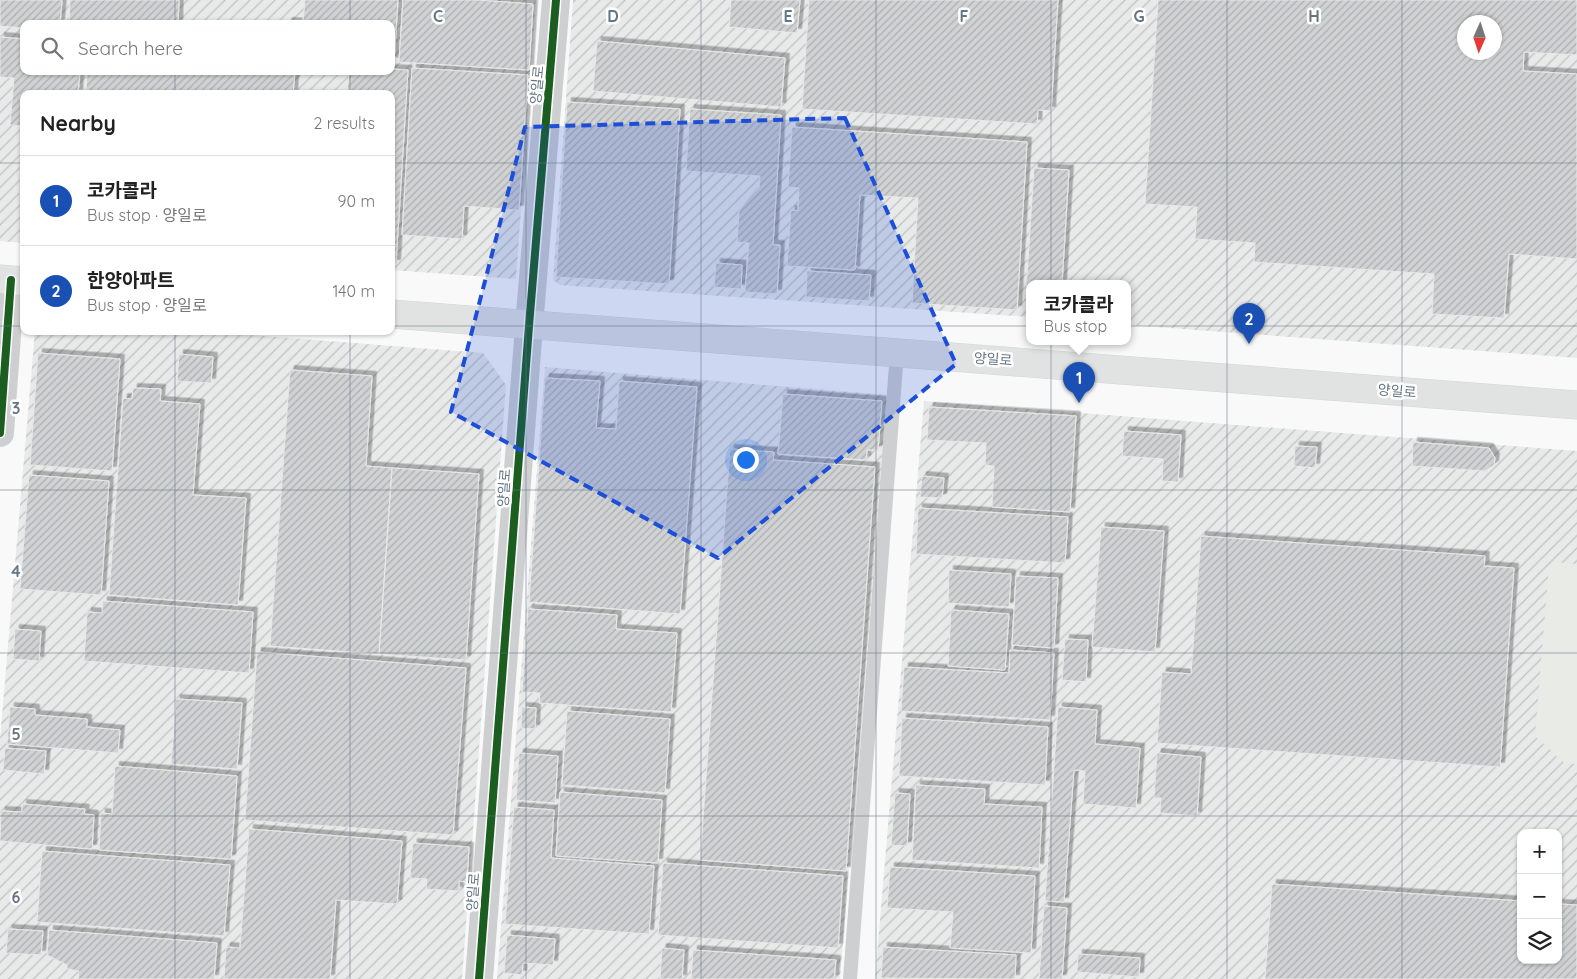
<!DOCTYPE html>
<html lang="en">
<head>
<meta charset="utf-8">
<style>
	:root { --surface:#fff; --page:#f6f6f6; --text:#222; --muted:#767676; --line:#e0e0e0; --accent:#585c60 }
	body { margin:0; font-family:Quicksand,"Noto Sans KR",sans-serif; background:var(--page); color:var(--text) }
	.controls { position:absolute; right:15px; bottom:15px; display:grid; overflow:hidden; border-radius:10px; box-shadow:0 1px 4px #0004 }
	.controls button { width:45px; height:45px; display:grid; place-items:center; padding:0; border:0; border-bottom:1px solid var(--line); background:var(--surface); color:var(--text); font:25px sans-serif }
	.compass { position:absolute; left:1457px; top:15px; width:45px; height:45px; border-radius:50%; background:var(--surface); box-shadow:0 1px 4px #0004; rotate:183deg }
	.you { position:absolute; left:745px; top:459px; width:18px; height:18px; margin:-12px; border:4px solid #fff; border-radius:50%; background:#1a73e8; box-shadow:0 0 0 8px #1a73e833 }
	.badge { display:grid; place-items:center; width:32px; height:32px; border-radius:50%; background:var(--accent); color:#fff; font-size:16px; font-weight:700 }
	.pin { position:absolute; translate:-50% -41px; filter:drop-shadow(0 1px 2px #0008) }
	.pin::after { content:''; position:absolute; top:26px; width:18px; height:15px; background:inherit; clip-path:polygon(0 0,100% 0,50% 100%) }
	.popup { position:absolute; left:1026px; top:280px; width:105px; height:65px; box-sizing:border-box; display:grid; place-content:center; border-radius:10px; background:var(--surface); filter:drop-shadow(0 1px 4px #0005); font-size:16px; white-space:nowrap; color:var(--muted) }
	.popup b { font-size:19px; color:var(--text) }
	.popup::after { content:''; position:absolute; left:50%; top:100%; margin-left:-10px; border:10px solid transparent; border-top-color:var(--surface) }
	.list { margin:0; padding:0; list-style:none }
	h2 { display:flex; justify-content:space-between; align-items:center; height:65px; margin:0; padding:0 20px; font-size:21px }
	h2 small { font-size:16px; font-weight:400; color:var(--muted) }
	.list li { display:grid; grid-template-columns:32px 1fr auto; gap:15px; align-items:center; box-sizing:border-box; height:90px; padding:0 20px; border-top:1px solid var(--line) }
	.list b { display:block; font-size:19px; white-space:nowrap }
	.list p { margin:0; font-size:16px; white-space:nowrap; color:var(--muted) }
	.list em { font-size:16px; font-style:normal; color:var(--muted) }
	.icon { flex:none; width:28px; height:28px; fill:none; stroke:currentColor; stroke-width:2; stroke-linecap:round; stroke-linejoin:round }
	.map { position:relative; flex:none; width:1577px; height:979px; overflow:hidden }
	.search { position:absolute; background:var(--surface); box-shadow:0 1px 4px #0004; left:20px; top:20px; width:375px; height:55px; display:flex; align-items:center; gap:12px; box-sizing:border-box; padding:0 18px; border-radius:10px; color:var(--muted); font-size:19px }
	.panel { position:absolute; background:var(--surface); box-shadow:0 1px 4px #0004; left:20px; top:90px; width:375px; height:245px; border-radius:10px }
	.map>svg:first-child { display:block }
</style>
</head>
<body>
<div class="map">
<svg width="1577" height="979" viewBox="0 0 1577 979">
	<defs>
		<pattern id="industrial-furrows" width="10" height="10" patternUnits="userSpaceOnUse" patternTransform="scale(1.25)"><rect width="10" height="10" fill="#e8e9e9"/><path d="M-1 1l2-2M0 10L10 0M9 11l2-2" fill="none" stroke="#c0c1c2"/></pattern>
		<pattern id="building-hatch" width="6" height="6" patternUnits="userSpaceOnUse" patternTransform="scale(1.25)"><rect width="6" height="6" fill="#d0d2d3"/><path d="M-1 1l2-2M0 6l6-6M5 7l2-2" fill="none" stroke="#acafb1"/></pattern>
		<filter id="shadow"><feDropShadow dx="4.5" dy="-4.5" stdDeviation="0" flood-color="#0004"/></filter>
	</defs>
	<rect width="100%" height="100%" fill="#f9f9f9"/>
	<!-- industrial -->
	<path fill="url(#industrial-furrows)" fill-rule="evenodd" d="M0,0h536l-20,279 -125,-9v-176h-367v149l-24,-2zM24,24h367v47h-367z
		M573,0h1004v358l-449,-33v-41h-98v33l-470,-32 -7,-5zM1464,22h30v30h-30z
		M35,331h163l285,22 23,32 -44,594h-462v-240z
		M545,367l343,28 -48,584h-343z
		M924,401l653,50v528h-702zM1521,833h37v127h-37z"/>
	<!-- park -->
	<path fill="#e8ebe6" d="M1554,562l23,2v200l-13,-1 -29,-27 14,-171z"/>
	<!-- building -->
	<path fill="url(#building-hatch)" stroke="#e8e8e8" fill-rule="evenodd" filter="url(#shadow)" d="M0,0h62l-2,24h-36v4l-24,-2z
		M70,0h109l-1,24h-109z
		M305,0h93l-4,62 -3,-1v-37h-104l1,-2 15,1z
		M403,0h74l56,4 -4,66 -130,-8z
		M731,0h69l-3,33 -68,-6z
		M809,0h249l-7,111 -13,-1 -1,14 -235,-15z
		M1158,0h419v55l-53,-3 -1,19 54,3v185l-68,-5 -5,64 -72,-4 2,-40 -180,-12 1,-19 -60,-4 2,-32 -52,-3zM1464,22h30v30h-30z
		M0,37l24,2v32h56l-2,23h-54v32l-14,-1 4,-47 -14,-1z
		M597,41l188,17 -4,49 -188,-16z
		M412,68l116,7 -9,135 -55,-4 -2,33 -60,-4z
		M391,69l17,1 -12,194h-5v-170h-44l2,-23h42z
		M87,71h208l-2,23h-207z
		M567,102l113,7 -11,175 -113,-7z
		M690,109l91,6 -8,130h7l-3,49 -32,-2 4,-49 -12,-1 2,-31 11,-15 9,-8 1,-12 -74,-5z
		M792,127l235,15 -10,168 -105,-7 6,-105 -58,-3 -5,75 -68,-4 4,-56 7,1 1,-23 -11,-1z
		M24,145v57h-5z
		M1034,168l35,2 -7,114h-32v8l-4,-1z
		M716,263l26,2 -1,24 -27,-2z
		M807,271l64,4 -2,26 -63,-4z
		M38,353l82,6 -8,112 -82,-6z
		M179,354l34,3 -2,26 -34,-2z
		M290,370l82,6 -6,90 26,2 -13,186 -109,-8z
		M545,378l55,3 -4,47 20,1 3,-48 78,6 -17,227 -151,-12z
		M133,388l28,1 -1,12 40,3 -7,91 53,3 -8,107 -129,-10 14,-197 9,1z
		M783,394l99,7 -4,49h-11l-1,10 -88,-6z
		M929,407l147,9 -6,96 -78,-5 2,-41 -9,-1 1,-22 -59,-3z
		M1124,431l57,4 -3,47 -16,-1 1,-22 -41,-3z
		M1413,442l76,6 6,10 -1,7 -9,6 -73,-5z
		M1295,446l22,1 -2,21 -21,-2z
		M730,449l44,3 -1,8 102,7 -29,404 -146,-11z
		M392,468l87,6 -13,186 -87,-6z
		M29,475l80,6 -8,114 -81,-6z
		M922,476l22,2 -2,20 -22,-1z
		M918,508l150,9 -3,46 -149,-9z
		M1101,527l63,4 -9,121 -63,-5z
		M1201,536l284,20 -1,10 30,2 -14,199 -343,-24 5,-71 29,2z
		M949,570l62,4 -2,33 -61,-4z
		M1016,576l42,2 -4,70 -42,-3z
		M103,601l150,11 -4,61 -165,-12 3,-49 15,1z
		M528,609l89,6 -1,14 61,4 -6,79 -132,-9 1,-10 -18,-1z
		M951,610l58,4 -4,56 -57,-4z
		M15,629l26,2 -2,30 -26,-2z
		M1065,639l23,1 -2,42 -24,-2z
		M1010,650l44,3 -4,67 -149,-9 3,-44 105,6z
		M257,652l209,16 -13,167 -208,-15z
		M176,699l66,4 -5,66 -66,-5z
		M10,707l25,2v6l52,4v8l33,3 -2,23 -111,-9z
		M522,707l14,1 -1,21 -14,-1z
		M1058,707l39,3 -2,34 45,4 -4,60 -53,-4 2,-33 -11,-1 -10,132 -19,-1z
		M567,711l103,8 -5,74 -103,-8z
		M902,718l146,9 -3,58 -146,-9z
		M5,748l41,3 -2,23 -41,-4z
		M519,753l39,3 -3,47 -39,-3z
		M1157,753l44,4 -4,59 -37,-3 1,-15h-7z
		M115,766l122,10 -6,83 -132,-9 2,-37 11,1z
		M916,785l69,4 -1,15 58,3 -3,61 -127,-8z
		M560,792l102,8 -4,63 -102,-7z
		M895,793l15,1 -3,52 -16,-1z
		M22,804l63,5 -1,5 10,1 -2,34 -92,-8 1,-30 21,1z
		M514,807l40,3 -3,48 103,8 -5,68 -144,-10z
		M249,829l153,12 -5,63 -61,-4 -6,79h-106l2,-32 14,1z
		M413,843l56,4 -2,35 -8,-1v10l-33,-2 1,-10 -17,-1z
		M42,851l188,14 -6,71 -187,-14z
		M663,863l180,13 -5,72 -180,-13z
		M890,867l145,9 -4,77 -81,-5 3,-36 -66,-4z
		M1272,884l249,17v59h37v-56l19,1v74h-312z
		M1044,906l23,2 -5,71h-23z
		M8,929l35,2 -2,24 -35,-2z
		M49,930l168,13 -3,36h-136l1,-8 -12,-2v-4l-20,-10z
		M507,935l48,4 -2,26 -30,-2 -1,12 -18,-2z
		M883,947l133,8 -1,24 -134,-1z
		M662,948l22,2 -2,29h-22z
		M693,950l143,10 -2,19h-143z
		M1078,954l62,4 -1,19 -62,-5z"/>
	<g fill="none" stroke-linecap="round" stroke-linejoin="round">
		<!-- secondary casing -->
		<g stroke="#d5d6d7" stroke-width="29">
			<path id="secondary" d="M0,279l24,2
				M391,314l1186,91"/>
		</g>
		<!-- service -->
		<path stroke="#cecfd0" stroke-width="14" d="M850,979l47,-627"/>
		<!-- minor -->
		<path stroke="#cecfd0" stroke-width="28" d="M0,433l11,-153
			M479,979l50,-653 27,-326"/>
		<!-- secondary -->
		<use href="#secondary" stroke="#e1e2e2" stroke-width="28"/>
		<!-- cycleway casing -->
		<g stroke="#fff" stroke-width="11">
			<path id="cycleway" d="M0,433l11,-153
				M479,979l50,-653 27,-326"/>
		</g>
		<!-- cycleway -->
		<use href="#cycleway" stroke="#1b5e20" stroke-width="8"/>
	</g>
	<!-- marked area -->
	<path fill="#1d4ed8" fill-opacity="0.2" stroke="#1d4ed8" stroke-width="4" stroke-dasharray="10 6" stroke-linejoin="round" d="M845,118l111,246 -238,194 -267,-146 74,-285z"/>
	<!-- grid -->
	<path fill="none" stroke="#657683" stroke-width="1" stroke-opacity="0.55" d="M175,0v24M350,0v24M526,0v979M701,0v979M876,0v979M1051,0v979M1227,0v979M1402,0v979M175,71v23M350,71v23M0,163h24M391,163h1186M0,326h24M391,326h1186M175,331v648M350,331v648M0,490h1577M0,653h1577M0,816h1577"/>
	<g text-anchor="middle" dominant-baseline="central" stroke-width="5" stroke-linejoin="round" paint-order="stroke">
		<!-- street labels -->
		<g font-size="14" fill="#657683" stroke="#fff">
			<text transform="translate(537 85) rotate(-85)">양일로</text>
			<text transform="translate(993 359) rotate(4)">양일로</text>
			<text transform="translate(1397 391) rotate(5)">양일로</text>
			<text transform="translate(504 488) rotate(-86)">양일로</text>
			<text transform="translate(473 892) rotate(-86)">양일로</text>
		</g>
	</g>
	<g font-size="16" text-anchor="middle" font-weight="bold" fill="#657683" stroke="#fff" stroke-width="5" stroke-linejoin="round" paint-order="stroke">
		<text x="438" y="22">C</text>
		<text x="613" y="22">D</text>
		<text x="788" y="22">E</text>
		<text x="964" y="22">F</text>
		<text x="1139" y="22">G</text>
		<text x="1314" y="22">H</text>
		<text x="16" y="414">3</text>
		<text x="16" y="577">4</text>
		<text x="16" y="740">5</text>
		<text x="16" y="903">6</text>
	</g>
</svg>
<div class="controls">
<button>+</button>
<button>−</button>
<button><svg class="icon" aria-label="layers" viewBox="0 0 24 24"><path d="M12 4l9 5-9 5-9-5zM3 14l9 5 9-5"/></svg></button>
</div>
<svg class="compass" viewBox="-18 -18 36 36"><path d="M0-13l5 13h-10z" fill="#e53935"/><path d="M0 13l5-13h-10z" fill="#767676"/></svg>
<div class="you"></div>
<div class="pin badge" style="left:1079px;top:403px;background:#1a4fb4">1</div>
<div class="popup"><b>코카콜라</b>Bus stop</div>
<div class="pin badge" style="left:1249px;top:344px;background:#1a4fb4">2</div>
<div class="search"><svg class="icon" aria-label="search" viewBox="0 0 24 24"><circle cx="10" cy="10" r="6"/><path d="M15 15l6 6"/></svg>Search here</div>
<section class="panel">
<h2>Nearby<small>2 results</small></h2>
<ul class="list">
<li><span class="badge" style="background:#1a4fb4">1</span><div><b>코카콜라</b><p>Bus stop · 양일로</p></div><em>90 m</em></li>
<li><span class="badge" style="background:#1a4fb4">2</span><div><b>한양아파트</b><p>Bus stop · 양일로</p></div><em>140 m</em></li>
</ul>
</section>
</div>
</body>
</html>
